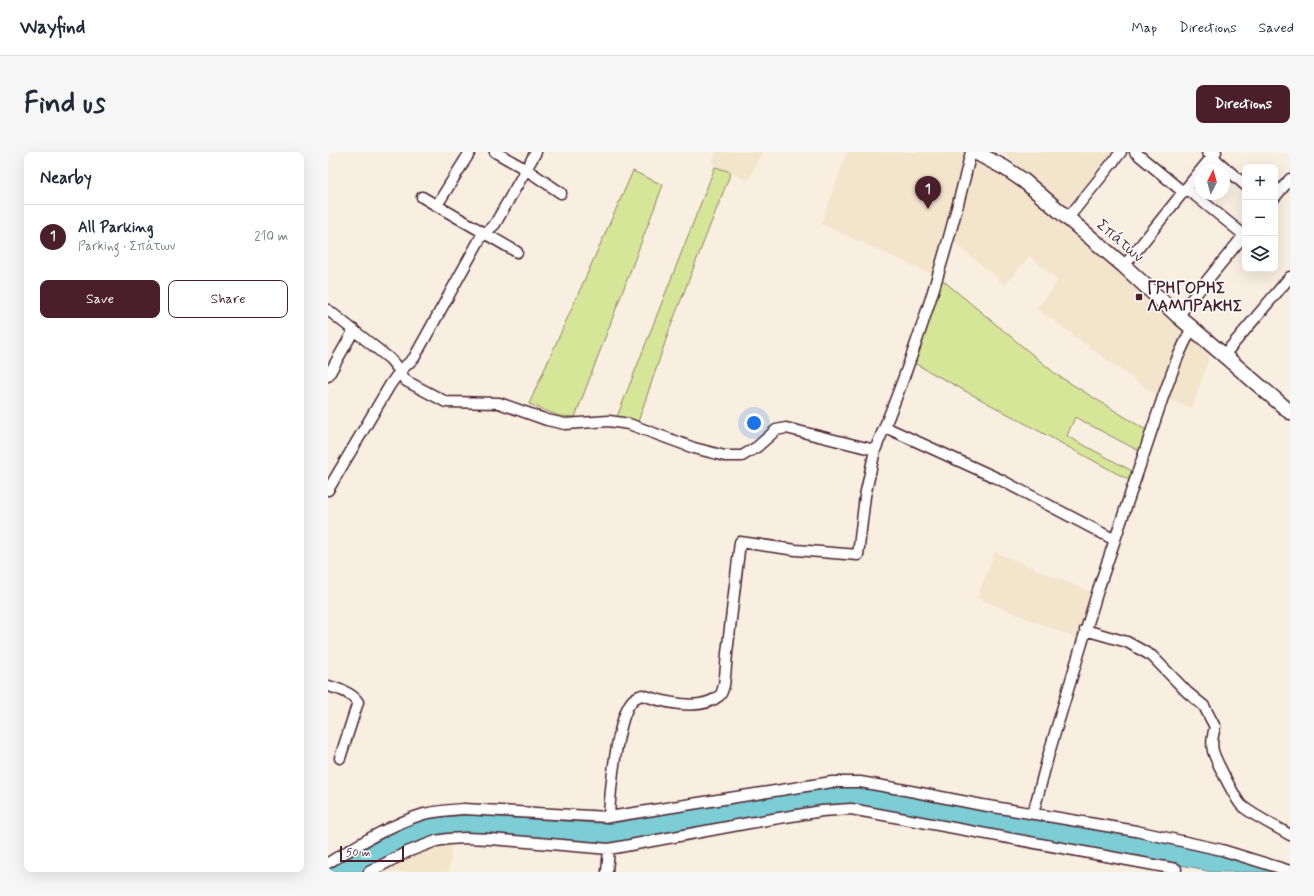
<!DOCTYPE html>
<html lang="en">
<head>
<meta charset="utf-8">
<style>
	:root { --surface:#fff; --page:#f6f6f7; --text:#1f2937; --muted:#747a83; --line:#e0e1e3; --accent:#4a1f2b }
	body { margin:0; font-family:Mynerve,sans-serif; background:var(--page); color:var(--text) }
	.controls { position:absolute; right:12px; top:12px; display:grid; overflow:hidden; border-radius:8px; box-shadow:0 4px 16px #0002 }
	.controls button { width:36px; height:36px; display:grid; place-items:center; padding:0; border:0; border-bottom:1px solid var(--line); background:var(--surface); color:var(--text); font:20px sans-serif }
	.compass { position:absolute; left:866px; top:12px; width:36px; height:36px; border-radius:50%; background:var(--surface); box-shadow:0 4px 16px #0002; rotate:6deg }
	.scale { position:absolute; left:12px; bottom:10px; width:64px; box-sizing:border-box; padding-left:4px; border:2px solid #4a1f2b; border-top:0; font-size:11px; line-height:14px; white-space:nowrap; color:#4a1f2b; -webkit-text-stroke:3px #fff; paint-order:stroke }
	.you { position:absolute; left:426px; top:271px; width:14px; height:14px; margin:-10px; border:3px solid #fff; border-radius:50%; background:#1a73e8; box-shadow:0 0 0 6px #1a73e833 }
	.badge { display:grid; place-items:center; width:26px; height:26px; border-radius:50%; background:var(--accent); color:#fff; font-size:13px; font-weight:700 }
	.pin { position:absolute; translate:-50% -33px; filter:drop-shadow(0 1px 2px #0008) }
	.pin::after { content:''; position:absolute; top:21px; width:14px; height:12px; background:inherit; clip-path:polygon(0 0,100% 0,50% 100%) }
	.list { margin:0; padding:0; list-style:none }
	h2 { display:flex; justify-content:space-between; align-items:center; height:52px; margin:0; padding:0 16px; font-size:17px }
	h2 small { font-size:13px; font-weight:400; color:var(--muted) }
	.list li { display:grid; grid-template-columns:26px 1fr auto; gap:12px; align-items:center; box-sizing:border-box; height:64px; padding:0 16px; border-top:1px solid var(--line) }
	.list b { display:block; font-size:15px; white-space:nowrap }
	.list p { margin:0; font-size:13px; white-space:nowrap; color:var(--muted) }
	.list em { font-size:13px; font-style:normal; color:var(--muted) }
	.actions { display:flex; gap:8px; padding:12px 16px }
	.actions a { flex:1; padding:9px 0; border:1px solid var(--accent); border-radius:8px; text-align:center; font-size:14px; color:var(--accent) }
	.actions .main { background:var(--accent); color:#fff }
	.icon { flex:none; width:22px; height:22px; fill:none; stroke:currentColor; stroke-width:2; stroke-linecap:round; stroke-linejoin:round }
	.map { position:relative; flex:none; width:962px; height:720px; overflow:hidden; border-radius:8px }
	header { display:flex; align-items:center; gap:24px; box-sizing:border-box; height:56px; padding:0 20px; background:var(--surface); border-bottom:1px solid var(--line) }
	header strong { font-size:19px }
	nav { display:flex; gap:22px; margin-inline-start:auto; font-size:14px }
	.intro { display:flex; align-items:center; justify-content:space-between; box-sizing:border-box; height:96px; padding:0 24px }
	h1 { margin:0; font-size:28px }
	.button { padding:10px 18px; border-radius:8px; background:var(--accent); color:#fff; font-size:14px; font-weight:700 }
	main { display:flex; gap:24px; padding:0 24px }
	aside { flex:1; background:var(--surface); border-radius:8px; box-shadow:0 4px 16px #0002 }
	.map>svg:first-child { display:block }
</style>
</head>
<body>
<header>
<strong>Wayfind</strong>
<nav><a>Map</a><a>Directions</a><a>Saved</a></nav>
</header>
<div class="intro"><h1>Find us</h1><a class="button">Directions</a></div>
<main>
<aside>
<h2>Nearby<small></small></h2>
<ul class="list">
<li><span class="badge">1</span><div><b>All Parking</b><p>Parking · Σπάτων</p></div><em>210 m</em></li>
</ul>
<div class="actions"><a class="main">Save</a><a>Share</a></div>
</aside>
<div class="map">
<svg width="962" height="720" viewBox="0 0 962 720">
	<rect width="100%" height="100%" fill="#f8efe1"/>
	<filter id="ink" filterUnits="userSpaceOnUse"><feTurbulence type="fractalNoise" baseFrequency=".025" numOctaves="2"/><feDisplacementMap in="SourceGraphic" scale="8" xChannelSelector="R" yChannelSelector="G"/><feConvolveMatrix kernelMatrix="1 2 1 2 8 2 1 2 1" color-interpolation-filters="sRGB"/></filter>
	<g filter="url(#ink)">
		<!-- built -->
		<path fill="#f3e4cc" d="M388,0h46l-14,29 -17,-9 -16,-5 -2,-7z
			M519,0h125l44,23 195,177 -19,56 -35,-12 -120,-87 21,-28 -28,-25 -25,29 -52,-44 -13,37 -119,-54z
			M674,0h113l-49,55z
			M667,400l98,41 -15,46 -101,-41z
			M123,690l-2,30h-76l42,-20z"/>
		<!-- green -->
		<path fill="#d5e699" stroke="#908262" d="M387,15l16,5 -61,156 -32,94 -21,-5z
			M305,19l30,14 -88,232 -16,-1 -30,-12z
			M612,126l117,97 89,55 -7,21 -64,-34 -8,19 65,35 -3,9 -217,-118z"/>
		<!-- water -->
		<path fill="#7ccdd4" stroke="#688790" d="M520,633l21,3 174,33 86,14 40,8 49,12 56,17h-64l-13,-4 -329,-60 -252,36 -67,-4h-118l-20,5 -45,27h-38v-4l63,-37 34,-13 44,-3 127,8h18l128,-23z"/>
		<g fill="none" stroke-linecap="round" stroke-linejoin="round">
			<!-- street casing -->
			<g stroke="#4a1f2b" stroke-width="13">
				<path id="street" d="M167,0l32,18 34,23
					M807,0l48,40
					M879,0l38,33
					M873,18l15,-18
					M858,36l58,47
					M94,45l95,55
					M947,45l15,-18
					M109,53l33,-53
					M740,66l53,-66
					M796,114l76,-95
					M0,158l62,49 10,12 5,9 3,2 38,20 53,1 48,17 18,4 44,-3 20,3 65,24 31,8h17l15,-9 19,-17 10,-2 89,22 -10,46 -7,59 -62,-5 -56,-8c-4,35 -8,69 -12,103 -2,14 -2,27 -4,40 -1,4 -2,9 -5,11 -19,16 -56,6 -77,-1 -2,1 -6,2 -8,4 -17,13 -24,96 -25,118
					M850,164l67,-82
					M896,203l66,-78
					M0,224l26,-46
					M557,275l116,53 114,60
					M547,298c41,-96 72,-197 96,-298
					M0,338l62,-105 10,-14 14,-13 67,-121 14,-13 41,-72
					M757,478l42,12 25,14 35,36 17,14 11,21c-2,7 -4,16 -2,24 2,8 24,51 29,55 15,12 32,19 48,29
					M0,534c10,3 23,6 30,16l-18,56
					M705,662l16,-61 49,-163 65,-193 14,-38 15,-32
					M0,711c28,-17 65,-40 96,-49 13,-3 27,-4 40,-5l145,8 223,-35h28l40,7 82,16 154,26 86,19 68,21
					M41,720l38,-20 29,-11 12,-2 18,-1 24,1 119,10 140,-26 73,-12 29,-2 325,60
					M279,720l2,-23"/>
			</g>
			<!-- secondary casing -->
			<g stroke="#4a1f2b" stroke-width="17">
				<path id="secondary" d="M647,0l30,16 19,13 100,85 54,50 112,96"/>
			</g>
			<!-- street -->
			<use href="#street" stroke="#fff" stroke-width="10"/>
			<!-- secondary -->
			<use href="#secondary" stroke="#fff" stroke-width="14"/>
		</g>
	</g>
	<!-- markers -->
	<rect fill="#4a1f2b" stroke="#fff" stroke-width="1.5" x="807" y="141" width="8" height="8" rx="2"/>
	<g text-anchor="middle" dominant-baseline="central" stroke-width="3" stroke-linejoin="round" paint-order="stroke">
		<!-- street labels -->
		<g font-size="16" fill="#4a1f2b" stroke="#fff">
			<text transform="translate(792 89) rotate(41)">Σπάτων</text>
		</g>
		<!-- poi labels -->
		<g font-size="16" font-weight="bold" fill="#4a1f2b" stroke="#fff" text-anchor="start">
			<text x="819" y="136">ΓΡΗΓΟΡΗΣ<tspan x="819" dy="18">ΛΑΜΠΡΑΚΗΣ</tspan></text>
		</g>
	</g>
</svg>
<div class="controls">
<button>+</button>
<button>−</button>
<button><svg class="icon" aria-label="layers" viewBox="0 0 24 24"><path d="M12 4l9 5-9 5-9-5zM3 14l9 5 9-5"/></svg></button>
</div>
<svg class="compass" viewBox="-18 -18 36 36"><path d="M0-13l5 13h-10z" fill="#e53935"/><path d="M0 13l5-13h-10z" fill="#747a83"/></svg>
<div class="scale">50 m</div>
<div class="you"></div>
<div class="pin badge" style="left:600px;top:57px">1</div>
</div>
</main>
</body>
</html>
